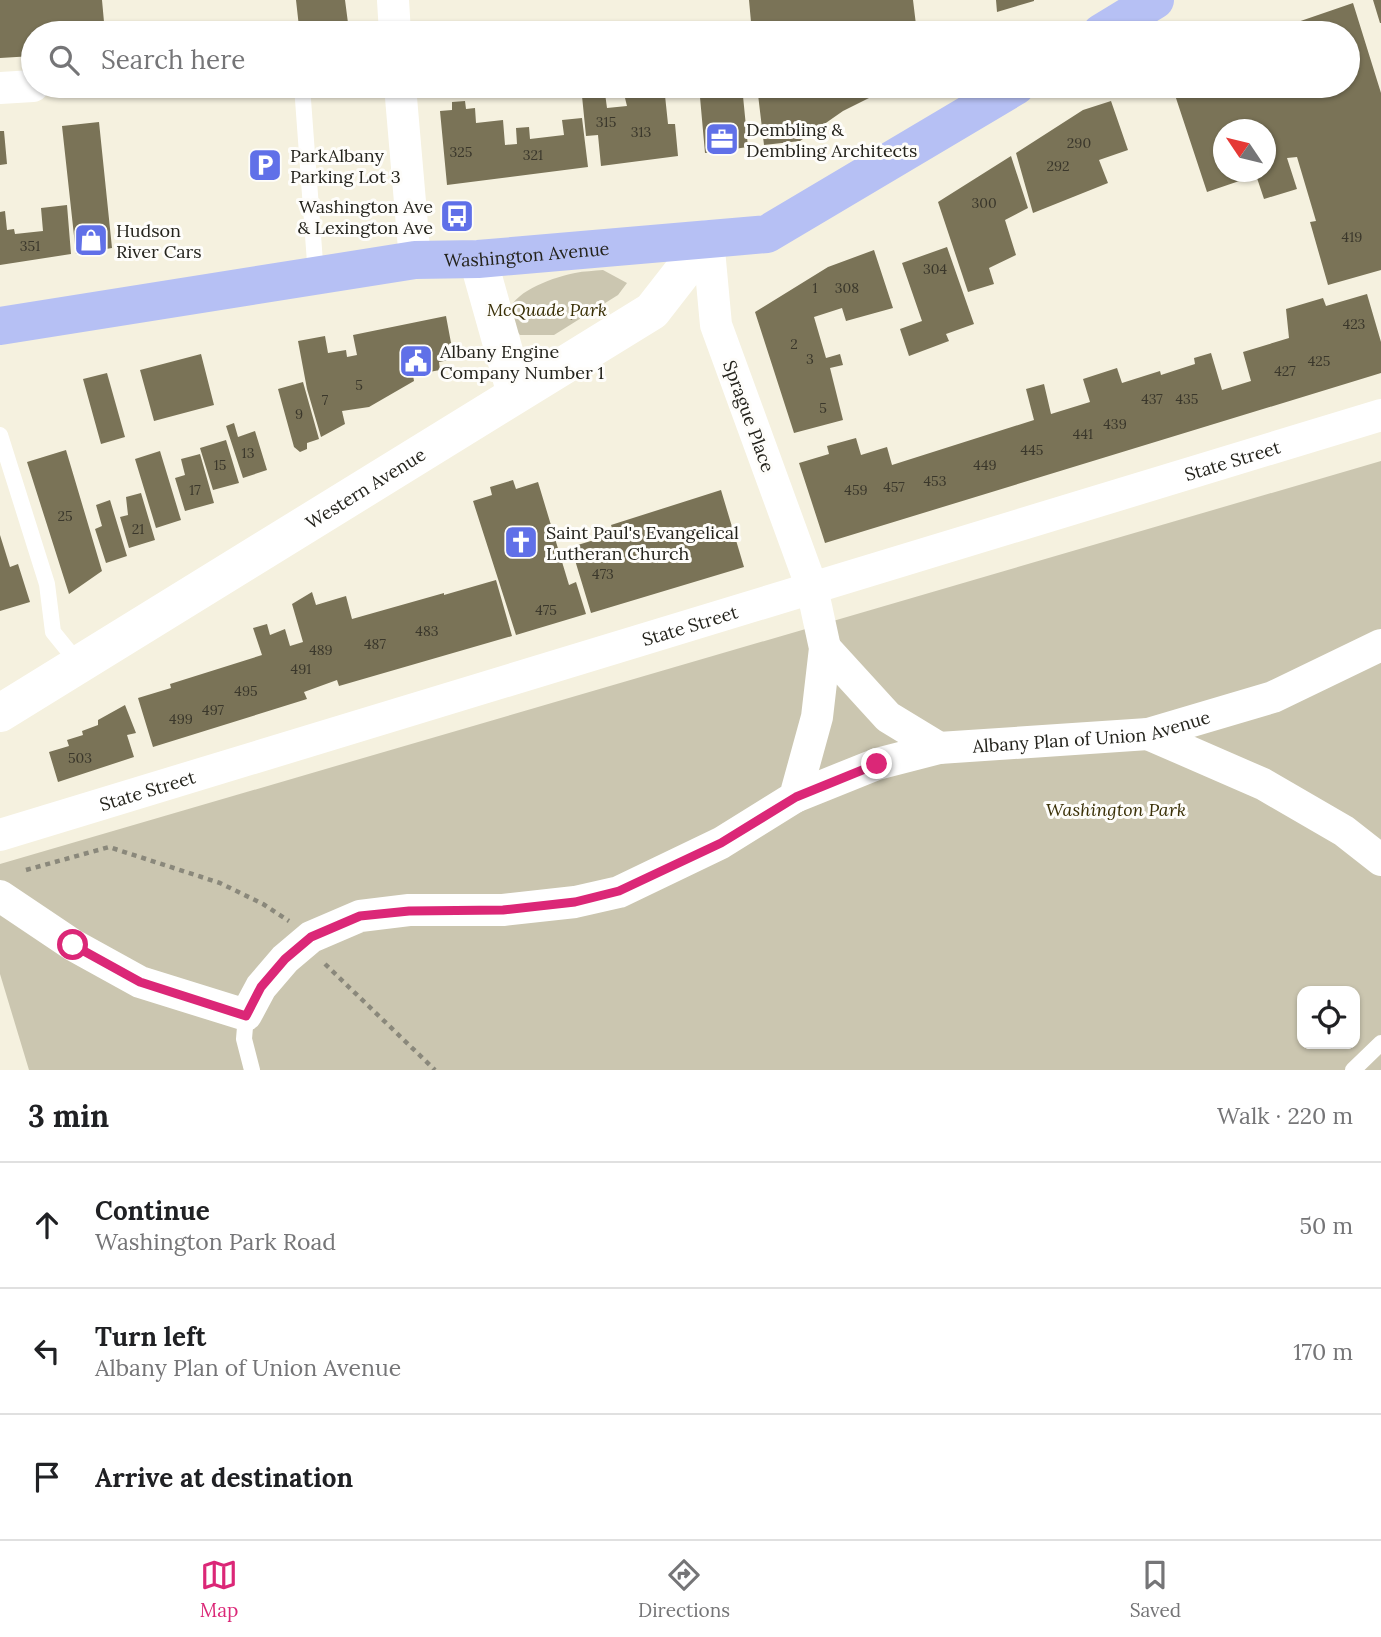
<!DOCTYPE html>
<html lang="en">
<head>
<meta charset="utf-8">
<style>
	:root { --surface:#fff; --page:#f6f6f6; --text:#202124; --muted:#757577; --line:#e0e0e0; --accent:#db2777 }
	body { margin:0; font-family:Lora,serif; background:var(--page); color:var(--text) }
	.controls { position:absolute; right:21px; bottom:21px; display:grid; overflow:hidden; border-radius:14px; box-shadow:0 2px 5px #0004 }
	.controls button { width:63px; height:63px; display:grid; place-items:center; padding:0; border:0; border-bottom:2px solid var(--line); background:var(--surface); color:var(--text); font:35px sans-serif }
	.compass { position:absolute; left:1213px; top:119px; width:63px; height:63px; border-radius:50%; background:var(--surface); box-shadow:0 2px 5px #0004; rotate:305deg }
	.stop { position:absolute; width:21px; height:21px; margin:-16px; border:5px solid #db2777; border-radius:50%; background:#fff }
	.stop.end { background:#db2777; border-color:#fff; box-shadow:0 2px 7px #0008 }
	.list { margin:0; padding:0; list-style:none }
	h2 { display:flex; justify-content:space-between; align-items:center; height:91px; margin:0; padding:0 28px; font-size:30px }
	h2 small { font-size:23px; font-weight:400; color:var(--muted) }
	.list li { display:grid; grid-template-columns:46px 1fr auto; gap:21px; align-items:center; box-sizing:border-box; height:126px; padding:0 28px; border-top:2px solid var(--line) }
	.list b { display:block; font-size:26px; white-space:nowrap }
	.list p { margin:0; font-size:23px; white-space:nowrap; color:var(--muted) }
	.list em { font-size:23px; font-style:normal; color:var(--muted) }
	.icon { flex:none; width:38px; height:38px; fill:none; stroke:currentColor; stroke-width:2; stroke-linecap:round; stroke-linejoin:round }
	.map { position:relative; flex:none; width:1381px; height:1070px; overflow:hidden }
	.search { position:absolute; background:var(--surface); box-shadow:0 2px 5px #0004; left:21px; right:21px; top:21px; height:77px; display:flex; align-items:center; gap:18px; box-sizing:border-box; padding:0 24px; border-radius:38px; color:var(--muted); font-size:26px }
	.sheet { height:469px; background:var(--surface) }
	nav { display:flex; justify-content:space-around; align-items:center; box-sizing:border-box; height:98px; border-top:2px solid var(--line); background:var(--surface); font-size:19px; color:var(--muted) }
	nav a { display:grid; justify-items:center; gap:4px }
	nav .on { color:var(--accent) }
	.map>svg:first-child { display:block }
</style>
</head>
<body>
<div class="map">
<svg width="1381" height="1070" viewBox="0 0 1381 1070">
	<rect width="100%" height="100%" fill="#f5f1df"/>
	<!-- green -->
	<path fill="#cbc6b0" fill-rule="evenodd" d="M603,270l24,13 -9,12 -64,40h-34c-6,-7 -13,-15 -10,-25 4,-19 47,-34 65,-37 9,-2 19,-2 28,-3z
		M1381,461v609h-1352l-29,-96v-110zM1302,991h53v53h-53z"/>
	<!-- building -->
	<path fill="#7a7357" d="M0,0h102l3,33h-72v23l-33,2z
		M296,0h49l3,23 -49,4z
		M749,0h164l4,33h-165z
		M996,0h38v1l-37,11z
		M1373,0h8v23h-1z
		M1353,3l28,90v177l-53,15 -18,-63 6,-1 -19,-64 -10,1 10,31 -33,10 -9,-27h11v-42h-42v42h25l2,5 -44,15 -35,-106h176v-53h-82z
		M466,24l1,9h-38v-5z
		M434,86h33v2l-32,3z
		M581,86h23l3,22 20,-2 -2,-8 23,-2 -2,-10h18l4,38h7l3,32 -77,10 -3,-31 -12,1z
		M699,86h43l6,61 -43,6z
		M757,86h136l-50,25 -43,30 -36,4z
		M465,101l1,8 9,-1 1,15 27,-3 2,25 12,-1 -1,-16 13,-1 1,12 34,-4 -2,-15 20,-2 6,49 -141,18 -7,-74 12,-1v-8z
		M1111,101l17,49 -29,10 9,23 -75,30 -17,-60 67,-43z
		M99,122l13,126 -36,6 -14,-128z
		M0,131h4l3,33 -7,1z
		M1011,156l17,52 -23,12 11,35 -27,13 5,16 -26,8 -30,-90z
		M67,205l4,49 -71,11v-53l5,-1 2,19 7,-1 1,5 28,-3 -2,-23z
		M947,247l27,77 -28,10 3,7 -40,15 -9,-27 22,-8 -20,-58z
		M874,250l19,58 -47,13 -4,-13 -28,9 12,41 14,-4 3,11 -13,3 13,52 -49,13 -39,-121 73,-45z
		M1367,294l14,48v31l-556,170 -26,-80 30,-9 -2,-8 29,-8 5,17 26,-8 5,18 142,-45 -8,-31 18,-5 7,30 39,-12 -7,-23 34,-11 5,15 38,-12 1,4 34,-11 -1,-6 17,-5 11,37 29,-9 -8,-29 46,-14 -3,-29 37,-11 3,8z
		M585,304l3,6 -17,10 -3,-6z
		M446,316l8,43 -15,3 1,8 -27,5 1,6 -45,26 -27,4 3,13 -24,13 -14,-48 -9,-48 27,-5 3,17 18,-3 1,7 10,-2 -4,-20z
		M201,354l13,51 -60,16 -14,-51z
		M107,373l18,64 -24,7 -18,-65z
		M303,382l16,57 -12,4v6l-7,3 -6,-5 -16,-58z
		M234,423l4,14 17,-6 12,39 -24,8 -17,-52z
		M226,440l13,43 -26,7 -13,-42z
		M66,450l36,121 -33,23 -42,-132z
		M160,451l21,69 -25,8 -21,-69z
		M200,454l14,49 -29,8 -10,-33 10,-3 -4,-16z
		M513,480l3,9 22,-7 31,103 7,-3 10,32 -70,21 -43,-134 19,-6 -2,-8z
		M721,490l23,77 -153,46 -20,-66 43,-13 -3,-9z
		M141,493l14,47 -26,8 -9,-31 8,-2 -2,-18z
		M110,500l17,56 -21,7 -11,-34 7,-3 -6,-21z
		M0,535l10,32 8,-3 12,38 -30,9z
		M496,580l16,56 -173,50 -2,-6 -33,12 3,7 -154,48 -15,-49 33,-10 -1,-4 92,-29 -9,-27 14,-4 3,11 15,-6 5,17 13,-4 -11,-38 20,-12 4,13 30,-9 6,23 92,-26v2z
		M125,705l11,28 -9,2 7,22 -76,25 -9,-30 20,-6 -2,-6 16,-5 -1,-4 16,-6v-5z"/>
	<g fill="none" stroke-linecap="round" stroke-linejoin="round">
		<!-- path -->
		<path stroke="#8a887b" stroke-width="4.5" stroke-dasharray="5 5" stroke-linecap="butt" d="M26,870l83,-23 111,36 43,21 26,17
			M325,964l110,106"/>
		<!-- service -->
		<path stroke="#fff" stroke-width="16" d="M302,86l14,190
			M0,435l47,149 6,48 26,32
			M246,1015l-2,24 8,31
			M1353,1070l28,-27"/>
		<!-- minor -->
		<g stroke="#fff" stroke-width="32">
			<path d="M393,0l2,33"/>
			<path d="M400,86l15,174"/>
			<path d="M0,88l33,-2"/>
			<path d="M825,648l63,69 51,31"/>
			<path d="M1148,734l115,50 81,47 37,29"/>
			<path id="s1" d="M795,797l82,-33 62,-16 209,-14 125,-37 108,-52"/>
			<path id="s2" d="M0,835l1381,-420"/>
			<path d="M0,896l73,49 67,37 106,33 15,-28 24,-28 26,-22 49,-21 49,-6h94l72,-8 44,-10 102,-49 74,-46 22,-80 8,-69 -13,-60 -96,-263 -8,-86"/>
		</g>
		<!-- tertiary -->
		<g stroke="#fff" stroke-width="38">
			<path d="M478,259l38,135"/>
			<path id="s3" d="M0,713l652,-402 56,-72"/>
		</g>
		<!-- primary -->
		<g stroke="#b6c0f4" stroke-width="38">
			<path d="M1101,33l54,-33"/>
			<path id="s4" d="M0,326l415,-66 63,-1 289,-25 249,-148"/>
		</g>
	</g>
	<g fill="none" stroke-linecap="round" stroke-linejoin="round">
		<!-- route -->
		<path stroke="#db2777" stroke-width="9" d="M73,945l67,37 106,34 15,-29 24,-28 26,-22 49,-21 49,-5 94,-1 72,-8 44,-11 102,-48 75,-46 81,-33"/>
	</g>
	<!-- icons -->
	<defs>
		<g id="office-square" transform="scale(1.75)"><rect x="-9" y="-9" width="18" height="18" rx="4" fill="#6070e8" stroke="#fefdfa"/><path d="M-6-3h4V-5.5h4V-3h4V5H-6ZM-1-4.5V-3h2v-1.5ZM-6 0V1H6V0Z" fill="#fff"/></g>
		<g id="parking-square" transform="scale(1.75)"><rect x="-9" y="-9" width="18" height="18" rx="4" fill="#6070e8" stroke="#fefdfa"/><path d="M-3.5-5.5H1a3.5 3.5 0 0 1 0 7H-1V5.5H-3.5ZM-1-3.4V-.6H.8a1.4 1.4 0 0 0 0-2.8Z" fill="#fff"/></g>
		<g id="bus-square" transform="scale(1.75)"><rect x="-9" y="-9" width="18" height="18" rx="4" fill="#6070e8" stroke="#fefdfa"/><path d="M-5-6H5V4H4V6H2V4H-2V6H-4V4H-5ZM-3.5-4V0h7V-4ZM-3.5 1.2v1.5H-2V1.2ZM2 1.2v1.5H3.5V1.2Z" fill="#fff"/></g>
		<g id="shop-square" transform="scale(1.75)"><rect x="-9" y="-9" width="18" height="18" rx="4" fill="#6070e8" stroke="#fefdfa"/><path d="M-5-2.5h2.3a2.7 3.5 0 0 1 5.4 0H5L5.5 6h-11ZM-1.5-2.5h3a1.5 2.3 0 0 0-3 0Z" fill="#fff"/></g>
		<g id="civic-square" transform="scale(1.75)"><rect x="-9" y="-9" width="18" height="18" rx="4" fill="#6070e8" stroke="#fefdfa"/><path d="M-.6-6.5H3V-4.5H.6V-3L4-1V1h2V6H-6V1h2V-1L-.6-3ZM-1.2 2.5V6h2.4V2.5Z" fill="#fff"/></g>
		<g id="church-square" transform="scale(1.75)"><rect x="-9" y="-9" width="18" height="18" rx="4" fill="#6070e8" stroke="#fefdfa"/><path d="M-1.2-6h2.4v3.5h3.3v2.4h-3.3V6h-2.4V-.1h-3.3v-2.4h3.3Z" fill="#fff"/></g>
	</defs>
	<g fill-rule="evenodd">
		<use href="#office-square" x="722" y="139"/>
		<use href="#parking-square" x="265" y="165"/>
		<use href="#bus-square" x="457" y="216"/>
		<use href="#shop-square" x="91" y="240"/>
		<use href="#civic-square" x="416" y="361"/>
		<use href="#church-square" x="521" y="542"/>
	</g>
	<g text-anchor="middle" dominant-baseline="central" stroke-width="6" stroke-linejoin="round" paint-order="stroke">
		<!-- number labels -->
		<g font-size="14" fill="#3a372b">
			<text x="606" y="122">315</text>
			<text x="641" y="132">313</text>
			<text x="1079" y="143">290</text>
			<text x="461" y="152">325</text>
			<text x="533" y="155">321</text>
			<text x="1058" y="166">292</text>
			<text x="984" y="203">300</text>
			<text x="1352" y="237">419</text>
			<text x="30" y="246">351</text>
			<text x="935" y="269">304</text>
			<text x="815" y="288">1</text>
			<text x="847" y="288">308</text>
			<text x="1354" y="324">423</text>
			<text x="794" y="344">2</text>
			<text x="810" y="359">3</text>
			<text x="1319" y="361">425</text>
			<text x="1285" y="371">427</text>
			<text x="359" y="385">5</text>
			<text x="1152" y="399">437</text>
			<text x="1187" y="399">435</text>
			<text x="325" y="400">7</text>
			<text x="823" y="408">5</text>
			<text x="299" y="414">9</text>
			<text x="1115" y="424">439</text>
			<text x="1083" y="434">441</text>
			<text x="1032" y="450">445</text>
			<text x="248" y="453">13</text>
			<text x="220" y="465">15</text>
			<text x="985" y="465">449</text>
			<text x="935" y="481">453</text>
			<text x="894" y="487">457</text>
			<text x="195" y="490">17</text>
			<text x="856" y="490">459</text>
			<text x="65" y="516">25</text>
			<text x="138" y="529">21</text>
			<text x="603" y="574">473</text>
			<text x="546" y="610">475</text>
			<text x="427" y="631">483</text>
			<text x="375" y="644">487</text>
			<text x="321" y="650">489</text>
			<text x="301" y="669">491</text>
			<text x="246" y="691">495</text>
			<text x="213" y="710">497</text>
			<text x="181" y="719">499</text>
			<text x="80" y="758">503</text>
		</g>
		<!-- poi labels -->
		<g font-size="18" fill="#24231c" stroke="#fefdfa" text-anchor="start">
			<text x="746" y="129">Dembling &amp;<tspan x="746" dy="21">Dembling Architects</tspan></text>
			<text x="290" y="155">ParkAlbany<tspan x="290" dy="21">Parking Lot 3</tspan></text>
			<text x="433" y="206" text-anchor="end">Washington Ave<tspan x="433" dy="21">&amp; Lexington Ave</tspan></text>
			<text x="116" y="230">Hudson<tspan x="116" dy="21">River Cars</tspan></text>
			<text x="440" y="351">Albany Engine<tspan x="440" dy="21">Company Number 1</tspan></text>
			<text x="546" y="532">Saint Paul's Evangelical<tspan x="546" dy="21">Lutheran Church</tspan></text>
		</g>
		<!-- street labels -->
		<g font-size="18" fill="#24231c" stroke="#fefdfa">
			<text stroke="none"><textPath href="#s4" startOffset="532">Washington Avenue</textPath></text>
			<text transform="translate(749 416) rotate(70)">Sprague Place</text>
			<text stroke="none"><textPath href="#s2" startOffset="1288">State Street</textPath></text>
			<text stroke="none"><textPath href="#s3" startOffset="429">Western Avenue</textPath></text>
			<text stroke="none"><textPath href="#s2" startOffset="721">State Street</textPath></text>
			<text stroke="none"><textPath href="#s1" startOffset="306">Albany Plan of Union Avenue</textPath></text>
			<text stroke="none"><textPath href="#s2" startOffset="154">State Street</textPath></text>
		</g>
		<!-- park labels -->
		<g font-size="18" font-style="italic" fill="#3a3007" stroke="#fefdfa">
			<text x="547" y="309">McQuade Park</text>
			<text x="1116" y="809">Washington Park</text>
		</g>
	</g>
</svg>
<div class="controls">
<button><svg class="icon" aria-label="locate" viewBox="0 0 24 24"><circle cx="12" cy="12" r="6"/><path d="M12 2v4M12 18v4M2 12h4M18 12h4"/></svg></button>
</div>
<svg class="compass" viewBox="-18 -18 36 36"><path d="M0-13l5 13h-10z" fill="#e53935"/><path d="M0 13l5-13h-10z" fill="#757577"/></svg>
<div class="stop" style="left:73px;top:945px"></div>
<div class="stop end" style="left:877px;top:764px"></div>
<div class="search"><svg class="icon" aria-label="search" viewBox="0 0 24 24"><circle cx="10" cy="10" r="6"/><path d="M15 15l6 6"/></svg>Search here</div>
</div>
<section class="sheet">
<h2>3 min<small>Walk · 220 m</small></h2>
<ul class="list">
<li><svg class="icon" aria-label="ahead" viewBox="0 0 24 24"><path d="M12 20V5M6 11l6-6 6 6"/></svg><div><b>Continue</b><p>Washington Park Road</p></div><em>50 m</em></li>
<li><svg class="icon" aria-label="left" viewBox="0 0 24 24"><path d="M17 20v-9H6M10 6l-5 5 5 5"/></svg><div><b>Turn left</b><p>Albany Plan of Union Avenue</p></div><em>170 m</em></li>
<li><svg class="icon" aria-label="arrive" viewBox="0 0 24 24"><path d="M6 21V4h12l-3 4 3 4H6"/></svg><div><b>Arrive at destination</b></div></li>
</ul>
</section>
<nav>
<a class="on"><svg class="icon" aria-label="map" viewBox="0 0 24 24"><path d="M3 6l6-2 6 2 6-2v14l-6 2-6-2-6 2zM9 4v14M15 6v14"/></svg>Map</a>
<a><svg class="icon" aria-label="directions" viewBox="0 0 24 24"><path d="M12 3l9 9-9 9-9-9zM9 14v-3h6M13 9l2 2-2 2"/></svg>Directions</a>
<a><svg class="icon" aria-label="saved" viewBox="0 0 24 24"><path d="M7 4h10v16l-5-4-5 4z"/></svg>Saved</a>
</nav>
</body>
</html>
